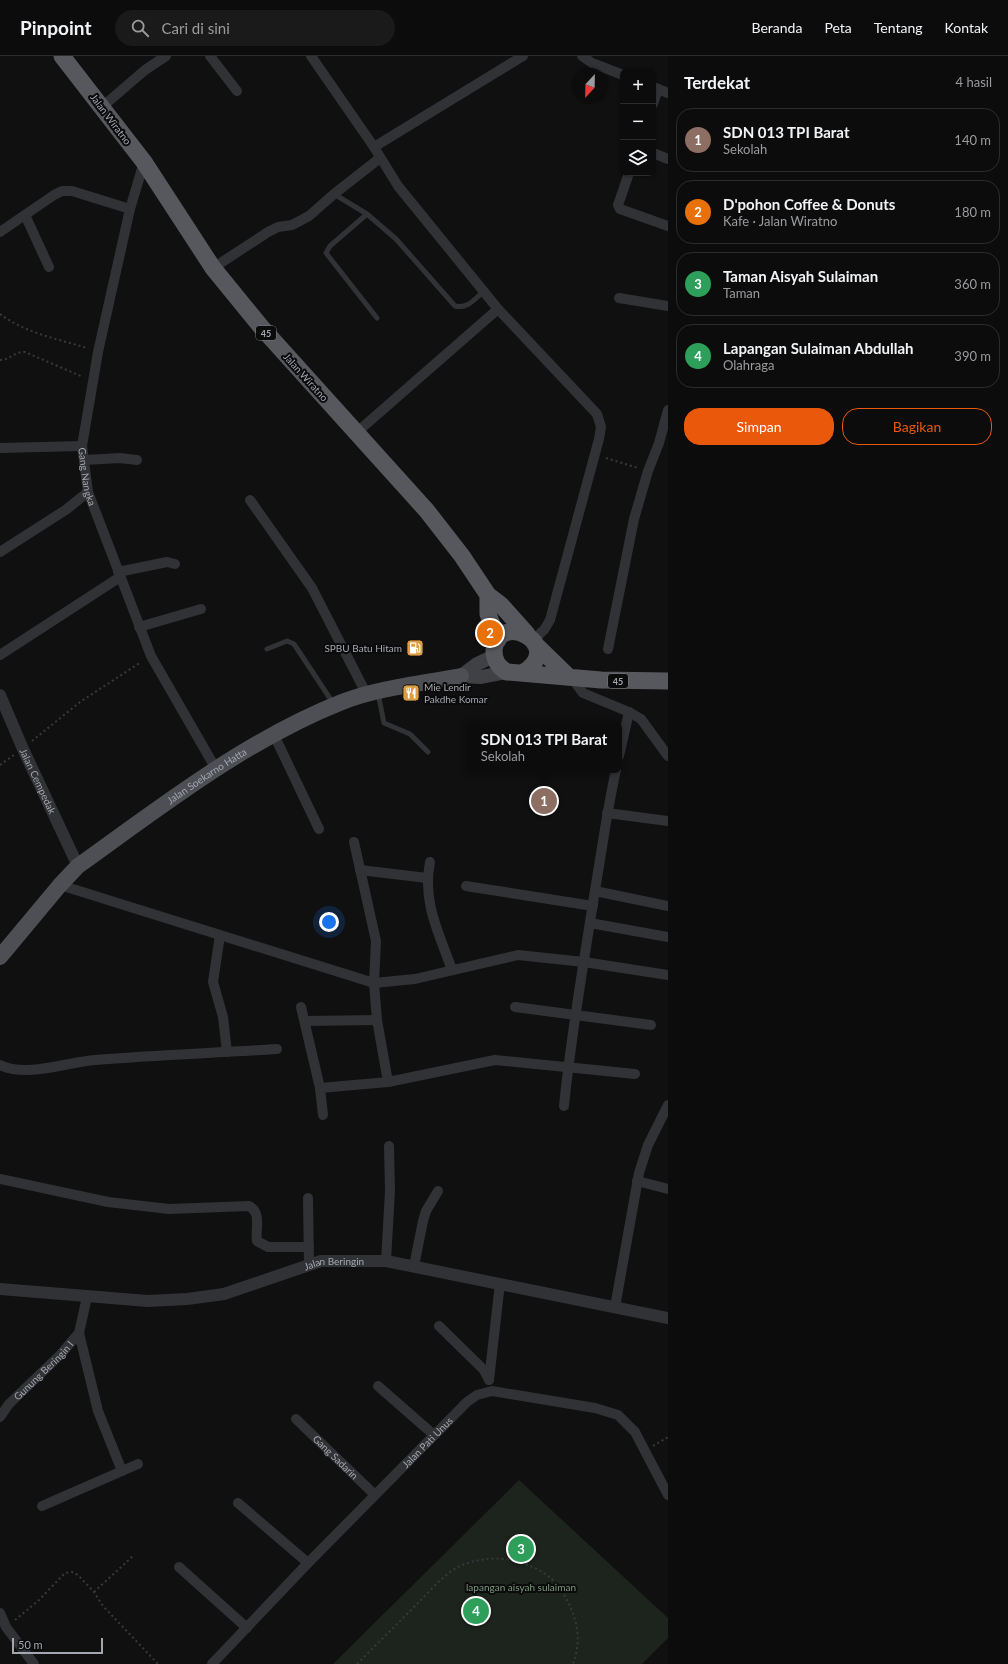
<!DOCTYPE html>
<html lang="id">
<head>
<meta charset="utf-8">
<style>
	:root { --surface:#0c0c0d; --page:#1a1a1b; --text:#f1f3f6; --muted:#9a9b9d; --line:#2c2c2e; --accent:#ea580c }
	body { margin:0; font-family:Lato,sans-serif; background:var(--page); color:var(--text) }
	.controls { position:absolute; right:12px; top:12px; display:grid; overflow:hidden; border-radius:8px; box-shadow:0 1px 3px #0004 }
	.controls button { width:36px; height:36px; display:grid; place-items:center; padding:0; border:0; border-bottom:1px solid var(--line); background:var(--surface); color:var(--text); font:20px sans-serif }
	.compass { position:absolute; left:572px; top:12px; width:36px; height:36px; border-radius:50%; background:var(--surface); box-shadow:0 1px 3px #0004; rotate:202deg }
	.scale { position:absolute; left:12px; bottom:10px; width:91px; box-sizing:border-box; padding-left:4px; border:2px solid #a3a7b0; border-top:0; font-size:11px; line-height:14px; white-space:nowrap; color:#a3a7b0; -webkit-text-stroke:3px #0b0b0c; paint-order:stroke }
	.you { position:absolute; left:329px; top:866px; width:14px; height:14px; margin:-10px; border:3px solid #fff; border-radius:50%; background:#1a73e8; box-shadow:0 0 0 6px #1a73e833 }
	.badge { display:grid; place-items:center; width:26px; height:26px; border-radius:50%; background:var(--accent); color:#fff; font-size:13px; font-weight:700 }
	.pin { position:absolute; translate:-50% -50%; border:2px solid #fff; box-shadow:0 1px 4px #0006 }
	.popup { position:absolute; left:466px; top:665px; width:156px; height:52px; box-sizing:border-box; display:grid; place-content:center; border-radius:8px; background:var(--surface); filter:drop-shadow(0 1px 3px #0005); font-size:13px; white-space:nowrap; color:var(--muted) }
	.popup b { font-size:15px; color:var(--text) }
	.popup::after { content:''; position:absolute; left:50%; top:100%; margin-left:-8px; border:8px solid transparent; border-top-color:var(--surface) }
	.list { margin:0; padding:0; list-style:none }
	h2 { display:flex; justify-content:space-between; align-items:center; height:52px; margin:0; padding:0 16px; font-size:17px }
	h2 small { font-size:13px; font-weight:400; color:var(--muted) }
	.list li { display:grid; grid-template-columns:26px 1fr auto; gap:12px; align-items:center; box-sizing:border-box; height:64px; margin:0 8px 8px; padding:0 8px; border:1px solid var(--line); border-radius:16px }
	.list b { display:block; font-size:15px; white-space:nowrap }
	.list p { margin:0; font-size:13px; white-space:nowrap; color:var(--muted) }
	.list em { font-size:13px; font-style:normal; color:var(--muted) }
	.actions { display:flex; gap:8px; padding:12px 16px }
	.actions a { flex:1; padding:9px 0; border:1px solid var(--accent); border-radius:16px; text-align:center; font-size:14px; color:var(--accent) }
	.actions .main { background:var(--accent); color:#fff }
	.icon { flex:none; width:22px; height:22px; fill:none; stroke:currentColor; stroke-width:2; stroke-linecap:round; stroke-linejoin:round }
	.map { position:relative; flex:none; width:668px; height:1608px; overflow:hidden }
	header { display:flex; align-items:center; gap:24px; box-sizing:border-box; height:56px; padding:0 20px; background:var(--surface); border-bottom:1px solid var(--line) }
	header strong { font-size:19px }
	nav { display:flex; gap:22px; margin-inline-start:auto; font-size:14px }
	.search { width:280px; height:36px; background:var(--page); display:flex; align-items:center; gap:10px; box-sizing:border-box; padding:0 14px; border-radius:22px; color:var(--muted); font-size:15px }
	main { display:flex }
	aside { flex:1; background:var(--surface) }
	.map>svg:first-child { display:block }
</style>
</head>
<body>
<header>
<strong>Pinpoint</strong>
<div class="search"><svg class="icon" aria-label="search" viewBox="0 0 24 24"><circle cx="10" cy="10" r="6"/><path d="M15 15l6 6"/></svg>Cari di sini</div>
<nav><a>Beranda</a><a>Peta</a><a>Tentang</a><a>Kontak</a></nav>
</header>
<main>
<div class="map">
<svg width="668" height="1608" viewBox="0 0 668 1608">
	<rect width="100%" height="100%" fill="#101011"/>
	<!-- green -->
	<path fill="#1d231d" d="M519,1424l149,138v20l-26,26h-309z"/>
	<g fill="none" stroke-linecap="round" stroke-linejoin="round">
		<!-- path -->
		<path stroke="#37393c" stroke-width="2" stroke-dasharray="2 3" stroke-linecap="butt" d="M0,258c25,19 58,25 87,34
			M0,304c10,0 15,-9 25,-8l58,25
			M606,402l32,10
			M32,685l48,-39 61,-40
			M0,709l14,-10
			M653,1390l15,-9
			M94,1536l39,-36
			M15,1564l23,-19 27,-28 7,-1 6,3 16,17 9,14 55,58
			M357,1608c20,-20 40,-40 60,-60 13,-13 27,-30 43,-38 21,-9 44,-10 65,-2 14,5 28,13 36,26 15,23 22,47 12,74"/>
		<!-- service -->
		<path stroke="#313235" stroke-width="5" d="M334,138l33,20 -37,32 -4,7 51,65
			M367,158l29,25 59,67c12,3 19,-6 28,-14
			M267,593l20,-8 7,3 39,59
			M378,637l6,30 26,11 18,18"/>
		<!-- minor -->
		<g stroke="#313235" stroke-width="10">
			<path d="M210,0l27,35"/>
			<path d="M311,0l63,91 24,39 100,123 99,105 4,13 -2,12 -49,181 -6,10 -11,10"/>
			<path d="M582,0l10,7 31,12"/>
			<path d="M653,31l15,6"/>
			<path d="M653,48l5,-15"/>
			<path d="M102,51l43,-37 21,-14"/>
			<path d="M374,91l149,-91"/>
			<path d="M653,97l15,6"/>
			<path id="s1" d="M144,106l-14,47 -32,143 -16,94 6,46 63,164 65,113"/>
			<path d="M629,117l-11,32 2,4 48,17"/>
			<path d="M25,159l24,52"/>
			<path d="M0,176l54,-37 8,-4h10l58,18"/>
			<path d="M213,212l55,-36 10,-5 14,-2 17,-9 25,-22 46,-36"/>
			<path d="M619,242l49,8"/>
			<path d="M356,377l142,-124"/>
			<path d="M0,392l82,-2"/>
			<path d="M84,404l36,-2 17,2"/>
			<path d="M250,444l62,88 55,107"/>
			<path d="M0,496l67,-43 21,-17"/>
			<path d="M118,516l49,-10 8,2"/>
			<path d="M139,571l62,-18"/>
			<path d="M608,593l26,-130 14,-48 11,-28 9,-33"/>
			<path d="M0,599l120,-78"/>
			<path d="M576,622l1,7 6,8 46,19 12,7 27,37"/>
			<path d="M274,679l45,94"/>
			<path d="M619,700l10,-44"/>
			<path d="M607,757l61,8"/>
			<path d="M354,786l22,99 -2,42 3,37 11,62"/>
			<path d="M430,806c-8,40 9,71 22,108"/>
			<path d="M360,814l67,8"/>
			<path d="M60,829l314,98 41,-4 103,-24 66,7 84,13"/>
			<path d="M466,830l127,20"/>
			<path d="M595,835l73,15"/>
			<path d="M590,867l78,14"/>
			<path d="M220,879l-7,47 10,35 4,35"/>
			<path d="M301,951l19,81 3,27"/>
			<path d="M515,951l136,18"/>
			<path d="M305,965l72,-1"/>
			<path d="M0,1009c27,13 67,-3 95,-5 61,-5 122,-7 182,-11"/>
			<path d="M320,1032l68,-6 107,-22 140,14"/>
			<path d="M564,1050c7,-72 20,-144 31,-216 7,-40 12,-80 21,-120"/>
			<path d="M0,1123l108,23 61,7 80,-3c13,7 6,22 8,35l11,6h41"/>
			<path d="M637,1125l31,8"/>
			<path d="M308,1142l1,67"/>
			<path d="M386,1205l4,-70 -1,-45"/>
			<path d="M414,1210l9,-45 3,-10 12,-20"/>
			<path d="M615,1251l24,-134 9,-28 20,-40"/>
			<path d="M439,1270l45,44 5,10"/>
			<path d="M79,1277l19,78 24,60"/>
			<path d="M489,1324l11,-97"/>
			<path d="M378,1330l56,49"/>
			<path id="s2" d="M0,1361l9,-13 51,-49 19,-22 8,-36"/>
			<path id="s3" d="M296,1363l79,76"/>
			<path d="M238,1447l70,60"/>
			<path d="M42,1450l96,-42"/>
			<path d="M179,1511l68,61"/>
			<path d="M0,1557l6,14 28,37"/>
			<path id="s4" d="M212,1608l96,-101 159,-161 10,-7 15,-4 103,17 23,7 17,17 33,63"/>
		</g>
		<!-- tertiary -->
		<g stroke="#313235" stroke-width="12">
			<path id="s5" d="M0,639l23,54 55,117"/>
			<path id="s6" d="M0,1233l148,12 39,-2 37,-5 97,-33h65l282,57"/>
		</g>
		<!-- secondary -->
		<path stroke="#404145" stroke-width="14" d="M461,620l20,1 26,-5
			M461,620l16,-12 17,-8"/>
		<!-- primary -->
		<path stroke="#4e4f54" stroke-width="16" id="s7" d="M0,901l60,-72 18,-19c84,-60 168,-126 264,-164 35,-14 82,-19 119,-26"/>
		<!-- trunk -->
		<path stroke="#56585d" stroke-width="17" d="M62,0l82,106 69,106 49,60 165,183 35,45 26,39 13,10 26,29
			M488,539v19l10,26
			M535,588l34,33
			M524,616c42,-28 -26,-62 -30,-22 0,11 4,17 13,22l94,8 67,1"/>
	</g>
	<!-- icons -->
	<defs>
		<g id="fuel-square" transform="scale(0.9)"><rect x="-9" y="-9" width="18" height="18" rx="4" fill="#da9d3f" stroke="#0b0b0c"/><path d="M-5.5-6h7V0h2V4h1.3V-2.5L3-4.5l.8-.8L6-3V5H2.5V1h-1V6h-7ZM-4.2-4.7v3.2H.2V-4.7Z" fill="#fff"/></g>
		<g id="restaurant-square" transform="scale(0.9)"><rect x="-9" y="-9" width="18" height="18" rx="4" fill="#da9d3f" stroke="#0b0b0c"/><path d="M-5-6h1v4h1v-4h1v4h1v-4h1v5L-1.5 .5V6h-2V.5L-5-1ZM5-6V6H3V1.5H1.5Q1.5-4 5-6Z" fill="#fff"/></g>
	</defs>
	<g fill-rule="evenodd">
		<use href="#fuel-square" x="415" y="592"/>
		<use href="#restaurant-square" x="411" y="637"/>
	</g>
	<g text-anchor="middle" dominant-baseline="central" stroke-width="4" stroke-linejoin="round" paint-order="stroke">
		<!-- shield labels -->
		<g fill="#0b0b0c" stroke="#75787f" stroke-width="1">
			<rect x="256" y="270" width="20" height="14" rx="3"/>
			<rect x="608" y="618" width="20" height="14" rx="3"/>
		</g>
		<g font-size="9" font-weight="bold" fill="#a3a7b0">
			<text x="266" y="277">45</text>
			<text x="618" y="625">45</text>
		</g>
		<!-- street labels -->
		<g font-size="10" fill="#a3a7b0" stroke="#0b0b0c">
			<text transform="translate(111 63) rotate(53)">Jalan Wiratno</text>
			<text transform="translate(306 321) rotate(48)">Jalan Wiratno</text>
			<text stroke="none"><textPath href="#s1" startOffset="322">Gang Nangka</textPath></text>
			<text stroke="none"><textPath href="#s7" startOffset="277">Jalan Soekarno Hatta</textPath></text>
			<text stroke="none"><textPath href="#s5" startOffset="94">Jalan Cempedak</textPath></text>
			<text stroke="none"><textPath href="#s6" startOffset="340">Jalan Beringin</textPath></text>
			<text stroke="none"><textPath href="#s2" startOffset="64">Gunung Beringin I</textPath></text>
			<text stroke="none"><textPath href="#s4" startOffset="309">Jalan Pati Unus</textPath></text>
			<text stroke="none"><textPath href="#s3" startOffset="55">Gang Sadarin</textPath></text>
		</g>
		<!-- poi labels -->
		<g font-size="10" fill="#a3a7b0" stroke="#0b0b0c" text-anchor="end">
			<text x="402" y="592">SPBU Batu Hitam</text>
			<text x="424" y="631" text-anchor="start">Mie Lendir<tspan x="424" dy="12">Pakdhe Komar</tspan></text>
		</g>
		<!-- park labels -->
		<g font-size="10" fill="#7c997c" stroke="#0b0b0c">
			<text x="521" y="1531">lapangan aisyah sulaiman</text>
		</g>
	</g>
</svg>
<div class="controls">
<button>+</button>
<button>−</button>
<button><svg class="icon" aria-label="layers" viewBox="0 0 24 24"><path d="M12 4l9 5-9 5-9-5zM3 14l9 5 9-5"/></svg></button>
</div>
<svg class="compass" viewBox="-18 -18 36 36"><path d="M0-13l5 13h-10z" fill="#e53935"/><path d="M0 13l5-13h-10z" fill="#9a9b9d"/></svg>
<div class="scale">50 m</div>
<div class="you"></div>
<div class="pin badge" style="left:544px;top:745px;background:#8d6e63">1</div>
<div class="popup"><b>SDN 013 TPI Barat</b>Sekolah</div>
<div class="pin badge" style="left:490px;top:577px;background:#e8710a">2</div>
<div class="pin badge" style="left:521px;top:1493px;background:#2e9e5b">3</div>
<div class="pin badge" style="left:476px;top:1555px;background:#2e9e5b">4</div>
</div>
<aside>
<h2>Terdekat<small>4 hasil</small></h2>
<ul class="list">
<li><span class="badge" style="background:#8d6e63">1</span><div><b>SDN 013 TPI Barat</b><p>Sekolah</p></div><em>140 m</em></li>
<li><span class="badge" style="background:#e8710a">2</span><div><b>D'pohon Coffee &amp; Donuts</b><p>Kafe · Jalan Wiratno</p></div><em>180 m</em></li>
<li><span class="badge" style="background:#2e9e5b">3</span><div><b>Taman Aisyah Sulaiman</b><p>Taman</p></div><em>360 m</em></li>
<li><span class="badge" style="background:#2e9e5b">4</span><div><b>Lapangan Sulaiman Abdullah</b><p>Olahraga</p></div><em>390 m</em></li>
</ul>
<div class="actions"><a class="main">Simpan</a><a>Bagikan</a></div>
</aside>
</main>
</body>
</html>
